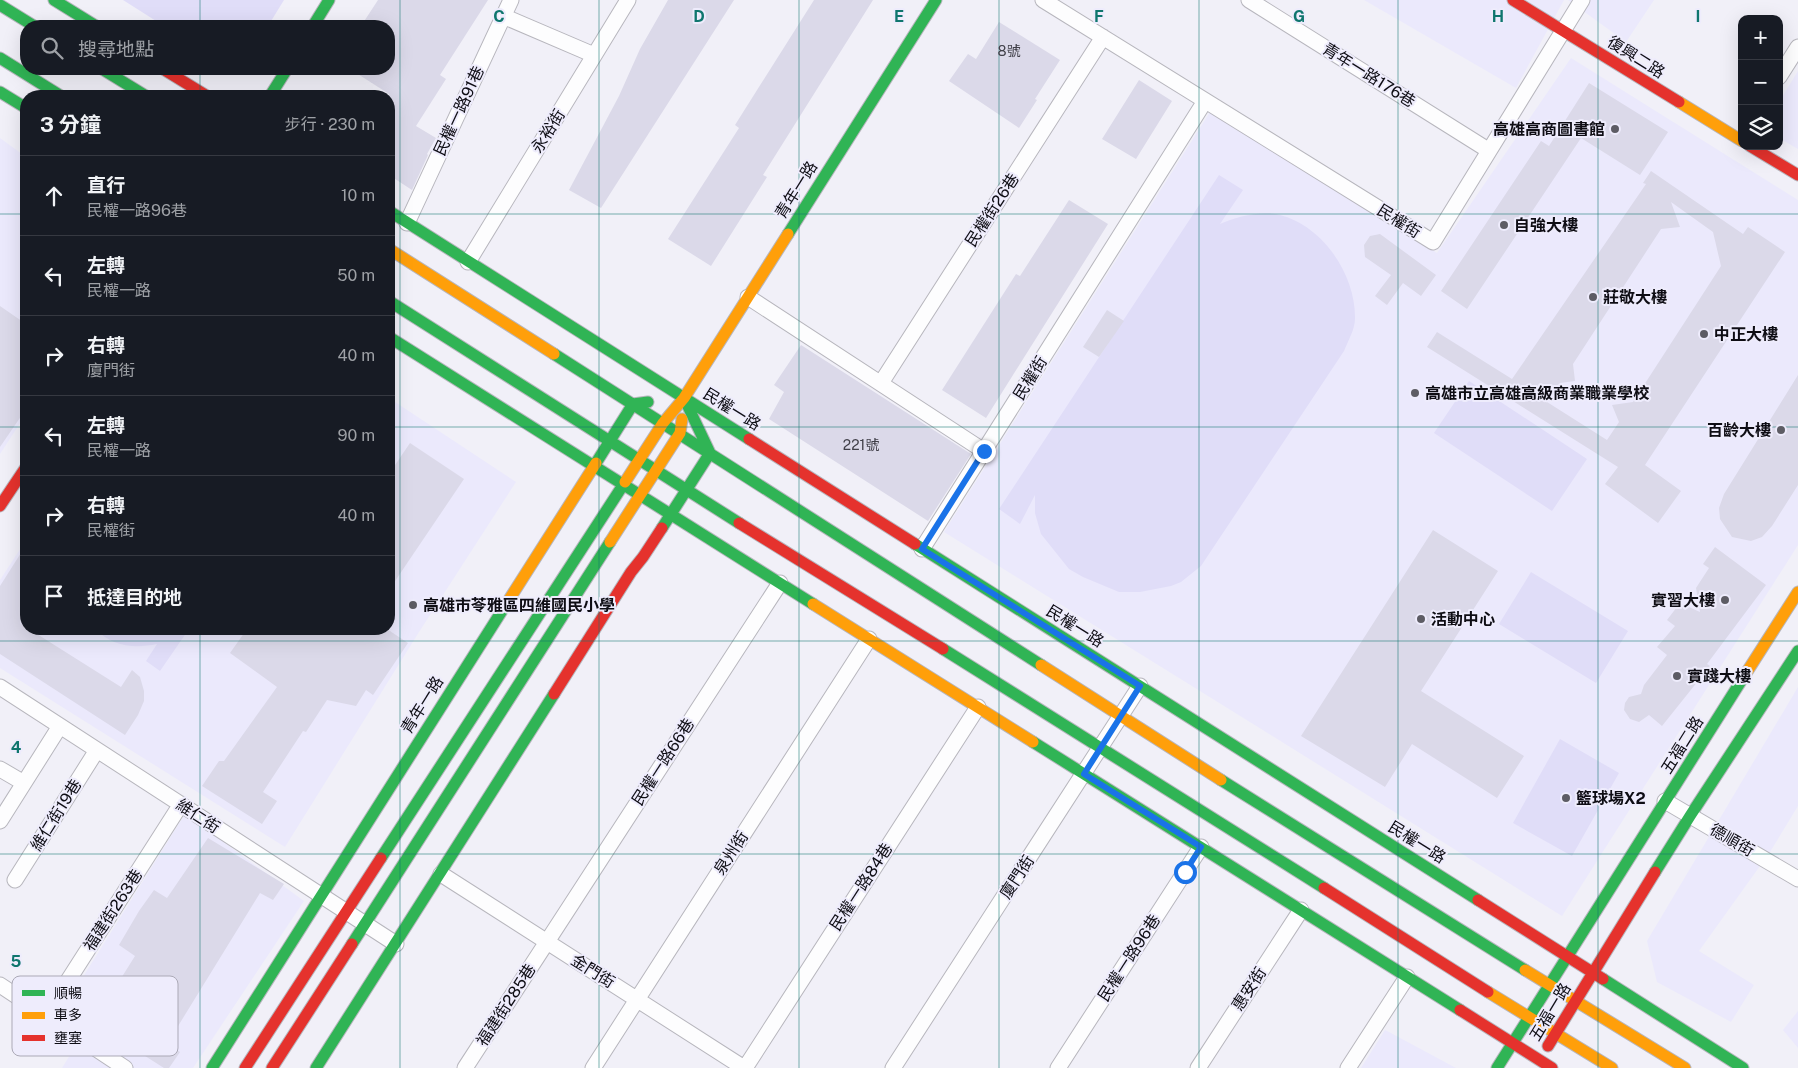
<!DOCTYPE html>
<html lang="zh-TW">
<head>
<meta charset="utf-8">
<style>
	:root { --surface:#171b24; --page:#20242c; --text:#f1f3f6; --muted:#9ea1a6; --line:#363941 }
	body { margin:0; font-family:"Public Sans","Noto Sans TC",sans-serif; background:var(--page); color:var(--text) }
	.controls { position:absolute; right:15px; top:15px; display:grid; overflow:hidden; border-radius:10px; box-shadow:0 5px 20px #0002 }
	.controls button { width:45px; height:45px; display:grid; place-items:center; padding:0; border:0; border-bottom:1px solid var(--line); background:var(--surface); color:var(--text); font:25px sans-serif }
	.stop { position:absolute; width:15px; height:15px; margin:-11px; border:4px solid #1a73e8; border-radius:50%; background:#fff }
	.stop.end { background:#1a73e8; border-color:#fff; box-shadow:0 1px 5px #0008 }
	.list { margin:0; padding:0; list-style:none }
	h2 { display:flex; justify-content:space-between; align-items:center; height:65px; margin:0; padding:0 20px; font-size:21px }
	h2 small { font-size:16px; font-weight:400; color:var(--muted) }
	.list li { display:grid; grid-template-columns:32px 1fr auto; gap:15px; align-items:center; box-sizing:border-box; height:80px; padding:0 20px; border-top:1px solid var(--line) }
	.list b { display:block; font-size:19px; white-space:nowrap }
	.list p { margin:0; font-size:16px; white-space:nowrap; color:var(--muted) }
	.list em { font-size:16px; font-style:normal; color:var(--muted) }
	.icon { flex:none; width:28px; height:28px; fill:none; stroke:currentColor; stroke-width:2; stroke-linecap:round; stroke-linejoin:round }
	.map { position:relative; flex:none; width:1798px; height:1068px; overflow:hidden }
	.search { position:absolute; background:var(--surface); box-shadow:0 5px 20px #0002; left:20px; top:20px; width:375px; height:55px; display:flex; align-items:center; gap:12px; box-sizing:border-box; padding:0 18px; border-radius:20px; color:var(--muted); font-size:19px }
	.panel { position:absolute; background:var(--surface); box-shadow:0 5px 20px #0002; left:20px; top:90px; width:375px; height:545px; border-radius:20px }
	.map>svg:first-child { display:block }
</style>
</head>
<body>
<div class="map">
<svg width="1798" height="1068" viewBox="0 0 1798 1068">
	<rect width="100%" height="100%" fill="#f1f0f8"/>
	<!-- built -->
	<path fill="#ebe9fc" d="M1364,0h200l-48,88z
		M1568,0h86l-28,42z
		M1571,58l227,142v345l-236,371 -618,-384 266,-420 227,141z
		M1798,71v78l-19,-11v-36z
		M0,138l26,19v257l-26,40z
		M389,398l127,84 -97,150 -134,215 -285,-179v-88l26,-40v89h363z
		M1798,687v119l-28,46 -71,99 55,34 -23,37 -74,-40 -10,-41z
		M185,814l119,87 -111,167h-131l24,-39 -25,-17z
		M1798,1011v37l-15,-18z
		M1385,1030l4,2 67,36h-95z"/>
	<!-- grass -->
	<path fill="#e0ddf8" d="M123,0h161l-16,26h-104z
		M1219,175l24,15 -23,34c16,-7 42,-14 60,-9 43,11 76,60 75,104 0,10 -7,22 -11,32l-143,215 -20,16 -10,4 -31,6h-21l-36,-15 -14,-8 -28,-35 -6,-21v-18l-15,29 -21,-15z
		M1469,381l118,78 -35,52 -118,-78z
		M1531,572l97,59 -32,52 -97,-59z
		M95,629h94l-29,42 -14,-10 11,-17c-24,5 -45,2 -62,-15z
		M1560,739l59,34 -47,83 -59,-33z"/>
	<!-- building -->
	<path fill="#dbd9e9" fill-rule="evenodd" d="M378,0h110l-48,75 6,4 -30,47 20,12 -9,16 1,1 -16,35 -23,-15v-81l-39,-25h39v-43h-28z
		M668,0h66l-133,208 -32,-18 50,-94 21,-47z
		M814,0h59l-110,175 4,2 -56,89 -43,-27 71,-111 -4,-3z
		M999,22l61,38 -25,39 2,1 -18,28 -70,-47 19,-27 8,5z
		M1139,80l33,21 -36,58 -34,-20z
		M1589,83l79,49 -28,43 -59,-37 -114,171 -26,-18 100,-150 8,5z
		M1651,171l92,63 5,-7 37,25 -140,213 36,26 -23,32 -53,-39 13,-17 -191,-120 10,-15 75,47 134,-195 -3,-1zM1671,202l42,30 8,34 -88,136 -21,3 7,17 -12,18 -60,-38 13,-19 15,-2 -2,-17 88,-135 19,-2z
		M1069,200l39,24 -122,194 -44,-28 74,-116 4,2z
		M1380,234l56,41 -15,21 -18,-13 -16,22 -12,-9 16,-21 -26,-18 -1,-12 6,-9z
		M0,306l26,18v85l-26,38z
		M1107,310l17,11 -25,36 -16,-10z
		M801,345l170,109 -43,67 -159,-102 15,-27 -10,-7z
		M1798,375v110l-26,41 -10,11 -11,4 -19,-4 -12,-18 -1,-11 5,-14z
		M410,443l54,36 -75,111v-116z
		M1433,530l65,41 -77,120 103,65 -27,42 -85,-54 -27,43 -84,-51z
		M26,545v68l-6,10 6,4v2h3l92,58 11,-17 8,7 4,14v10l-6,14 -13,20 -125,-81v-68z
		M1715,547l51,38 -59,79 3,2 -48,60 -13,-11 -10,7 -9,-3 -6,-9 1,-7 4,-6 12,-3 3,-9 23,-30 -10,-8 18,-21 -8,-6 13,-17 20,9 -4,-24 13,-20 -6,-4z
		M247,629h140l21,14 -35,52 -7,-5 -10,16 -29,-6 -21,32 -3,-1 -40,61 14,9 -15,23 -60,-38 17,-25h5l53,-74 -47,-34z
		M208,838l76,46 -11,16 -13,-7 -93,151 13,8 -11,16h-5l-71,-45 42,-67 -16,-11 20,-34 15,-21 13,8z"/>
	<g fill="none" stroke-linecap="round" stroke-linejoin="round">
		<!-- street casing -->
		<g stroke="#b7b6bd" stroke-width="17">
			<path id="street" d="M1043,0l390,242 149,-242
				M1249,0l239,150
				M503,16l91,39
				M1779,77l19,-30
				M407,223l104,-223
				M468,262l160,-262
				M748,297l236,154
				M881,383l222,-346
				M922,549l283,-448
				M0,687l396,257
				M0,769l24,14
				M1665,801l133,78
				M0,821l60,-95
				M441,874l303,194
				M15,880l82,-130
				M0,985l125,83
				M46,1015l135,-211
				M465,1068l315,-485
				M593,1068l276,-429
				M745,1068l233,-361
				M893,1068l247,-382
				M1058,1068l143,-221
				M1198,1068l103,-158
				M1348,1068l59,-91"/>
		</g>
		<!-- fast casing -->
		<g stroke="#b7b6bd" stroke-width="13">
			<path id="fast" d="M54,0l42,26
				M0,5l34,21
				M313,26l16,-26
				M0,58l61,38
				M102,69l44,27
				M0,92l26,16
				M270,96l17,-27
				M389,211l360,228
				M788,234l148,-234
				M389,301l350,222
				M389,337l424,267
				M554,354l487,311
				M596,463l37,-59 15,-2
				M662,528l48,-75 -26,-55
				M915,544l563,356
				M943,649l381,239
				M1033,742l427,268
				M1221,780l304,190
				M381,858l244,-376
				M1655,872l35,-56 108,-165
				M352,944l258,-402
				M1603,979l140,89
				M212,1068l293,-462
				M316,1068l238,-374
				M1497,1068l246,-390"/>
		</g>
		<!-- slow casing -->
		<g stroke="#b7b6bd" stroke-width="13">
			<path id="slow" d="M1679,102l63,39
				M389,249l165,105
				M625,482l38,-59 21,-25 104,-164
				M610,542l70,-109 2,-14
				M813,604l220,138
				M505,606l91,-143
				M1041,665l180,115
				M1743,678l55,-86
				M1525,970l160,98
				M1488,992l124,76"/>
		</g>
		<!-- jam casing -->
		<g stroke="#b7b6bd" stroke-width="13">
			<path id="jam" d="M1513,0l166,102
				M163,69l44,27
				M1750,146l48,29
				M749,439l166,105
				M0,506l26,-39
				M739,523l204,126
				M554,694l77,-122 12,-15 19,-29
				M1324,888l164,104
				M1478,900l125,79
				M1460,1010l92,58
				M1548,1046l107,-174
				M245,1068l136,-210
				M272,1068l80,-124"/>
		</g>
		<!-- street -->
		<use href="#street" stroke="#fdfdfe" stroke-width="15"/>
		<!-- fast -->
		<use href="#fast" stroke="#30b455" stroke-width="11"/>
		<!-- slow -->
		<use href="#slow" stroke="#ff9f0a" stroke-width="11"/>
		<!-- jam -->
		<use href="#jam" stroke="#e5322d" stroke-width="11"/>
	</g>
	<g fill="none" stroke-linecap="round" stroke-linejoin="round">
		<!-- route -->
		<path stroke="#1a73e8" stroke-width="6" d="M984,451l-62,98 218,137 -56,88 117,73 -16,25"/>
	</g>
	<!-- grid -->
	<path fill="none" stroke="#0f766e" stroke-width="1" stroke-opacity="0.55" d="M200,0v26M400,0v1068M599,0v1068M799,0v1068M999,0v1068M1199,0v1068M1398,0v1068M1598,0v1068M200,69v27M0,214h26M389,214h1409M0,427h26M389,427h1409M200,629v439M0,641h1798M0,854h1798"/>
	<!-- markers -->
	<g fill="#5d5c64" stroke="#eeecfc" stroke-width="2">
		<circle cx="1615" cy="129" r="5"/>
		<circle cx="1504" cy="225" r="5"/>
		<circle cx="1593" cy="297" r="5"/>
		<circle cx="1704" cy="334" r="5"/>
		<circle cx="1415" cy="393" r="5"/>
		<circle cx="1781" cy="430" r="5"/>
		<circle cx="1725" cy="600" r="5"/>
		<circle cx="413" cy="605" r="5"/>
		<circle cx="1421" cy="619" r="5"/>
		<circle cx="1677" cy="676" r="5"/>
		<circle cx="1566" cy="798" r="5"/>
	</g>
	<g text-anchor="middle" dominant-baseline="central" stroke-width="4" stroke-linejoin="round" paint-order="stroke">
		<!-- number labels -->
		<g font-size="14" fill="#414049">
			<text x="1009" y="51">8號</text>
			<text x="861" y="445">221號</text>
		</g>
		<!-- street labels -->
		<g font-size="16" fill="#0e0d14" stroke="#eeecfc">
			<text transform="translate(1636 57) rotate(32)">復興二路</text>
			<text transform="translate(1369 75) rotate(32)">青年一路176巷</text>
			<text transform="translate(459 111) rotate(-65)">民權一路91巷</text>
			<text transform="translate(548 131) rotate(-58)">永裕街</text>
			<text transform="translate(796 190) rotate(-58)">青年一路</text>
			<text transform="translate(992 210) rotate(-57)">民權街26巷</text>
			<text transform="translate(1399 221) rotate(32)">民權街</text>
			<text transform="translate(1030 378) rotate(-58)">民權街</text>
			<text transform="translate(732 409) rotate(32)">民權一路</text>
			<text transform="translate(1075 626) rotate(32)">民權一路</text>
			<text transform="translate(422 705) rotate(-58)">青年一路</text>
			<text transform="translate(1682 745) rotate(-58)">五福二路</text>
			<text transform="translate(663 762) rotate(-57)">民權一路66巷</text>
			<text transform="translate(56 815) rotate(-58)">維仁街19巷</text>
			<text transform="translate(198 816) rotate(33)">維仁街</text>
			<text transform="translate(1732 840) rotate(30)">德順街</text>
			<text transform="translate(1417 842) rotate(32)">民權一路</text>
			<text transform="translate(731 853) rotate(-57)">泉州街</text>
			<text transform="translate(1017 877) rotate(-57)">廈門街</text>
			<text transform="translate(861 887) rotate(-57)">民權一路84巷</text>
			<text transform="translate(113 910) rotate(-57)">福建街263巷</text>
			<text transform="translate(1129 958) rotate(-57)">民權一路96巷</text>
			<text transform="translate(593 971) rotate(32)">金門街</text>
			<text transform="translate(1249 989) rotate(-57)">惠安街</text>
			<text transform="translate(506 1005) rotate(-57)">福建街285巷</text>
			<text transform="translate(1550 1012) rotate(-59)">五福一路</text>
		</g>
		<!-- poi labels -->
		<g font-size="16" font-weight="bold" fill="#0e0d14" stroke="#eeecfc" text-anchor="start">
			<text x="1605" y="129" text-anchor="end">高雄高商圖書館</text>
			<text x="1514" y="225">自強大樓</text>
			<text x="1603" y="297">莊敬大樓</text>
			<text x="1714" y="334">中正大樓</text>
			<text x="1425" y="393">高雄市立高雄高級商業職業學校</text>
			<text x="1771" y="430" text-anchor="end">百齡大樓</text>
			<text x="1715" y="600" text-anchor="end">實習大樓</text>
			<text x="423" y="605">高雄市苓雅區四維國民小學</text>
			<text x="1431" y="619">活動中心</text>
			<text x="1687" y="676">實踐大樓</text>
			<text x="1576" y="798">籃球場X2</text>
		</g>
	</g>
	<!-- legend -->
	<rect x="12" y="976" width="166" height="80" rx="8" fill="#eeecfc" stroke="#aba9b6" stroke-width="1"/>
	<rect x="22" y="990" width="23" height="6" fill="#30b455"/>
	<rect x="22" y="1012" width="23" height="7" fill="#ff9f0a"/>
	<rect x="22" y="1035" width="23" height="6" fill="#e5322d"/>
	<g font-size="14" fill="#0e0d14">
		<text x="54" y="998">順暢</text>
		<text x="54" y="1020">車多</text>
		<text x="54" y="1043">壅塞</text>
	</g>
	<g font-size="16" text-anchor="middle" font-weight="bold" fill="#0f766e" stroke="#eeecfc" stroke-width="4" stroke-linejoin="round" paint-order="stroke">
		<text x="499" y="22">C</text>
		<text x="699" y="22">D</text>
		<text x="899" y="22">E</text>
		<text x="1099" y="22">F</text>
		<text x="1299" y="22">G</text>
		<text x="1498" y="22">H</text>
		<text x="1698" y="22">I</text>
		<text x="16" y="753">4</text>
		<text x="16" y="967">5</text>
	</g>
</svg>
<div class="controls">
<button>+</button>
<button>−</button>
<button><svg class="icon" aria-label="layers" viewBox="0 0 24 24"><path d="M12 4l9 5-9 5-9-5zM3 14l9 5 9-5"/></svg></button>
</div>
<div class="stop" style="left:1185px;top:872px"></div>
<div class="stop end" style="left:984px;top:451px"></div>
<div class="search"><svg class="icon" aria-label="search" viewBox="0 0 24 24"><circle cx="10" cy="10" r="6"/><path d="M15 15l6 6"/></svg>搜尋地點</div>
<section class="panel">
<h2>3 分鐘<small>步行 · 230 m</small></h2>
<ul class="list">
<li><svg class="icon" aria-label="ahead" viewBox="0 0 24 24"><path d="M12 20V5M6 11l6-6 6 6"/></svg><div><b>直行</b><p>民權一路96巷</p></div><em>10 m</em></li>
<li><svg class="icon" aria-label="left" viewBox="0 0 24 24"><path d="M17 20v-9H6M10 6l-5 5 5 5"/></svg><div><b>左轉</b><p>民權一路</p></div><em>50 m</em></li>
<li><svg class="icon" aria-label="right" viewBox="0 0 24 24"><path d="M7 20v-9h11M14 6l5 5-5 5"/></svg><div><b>右轉</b><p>廈門街</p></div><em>40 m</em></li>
<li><svg class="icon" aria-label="left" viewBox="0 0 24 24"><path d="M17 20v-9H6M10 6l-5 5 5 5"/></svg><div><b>左轉</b><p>民權一路</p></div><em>90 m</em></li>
<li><svg class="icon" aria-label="right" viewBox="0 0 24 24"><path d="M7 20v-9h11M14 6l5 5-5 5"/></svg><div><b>右轉</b><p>民權街</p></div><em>40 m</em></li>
<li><svg class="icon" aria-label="arrive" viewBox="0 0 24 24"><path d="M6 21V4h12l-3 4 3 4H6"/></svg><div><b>抵達目的地</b></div></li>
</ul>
</section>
</div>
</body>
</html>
